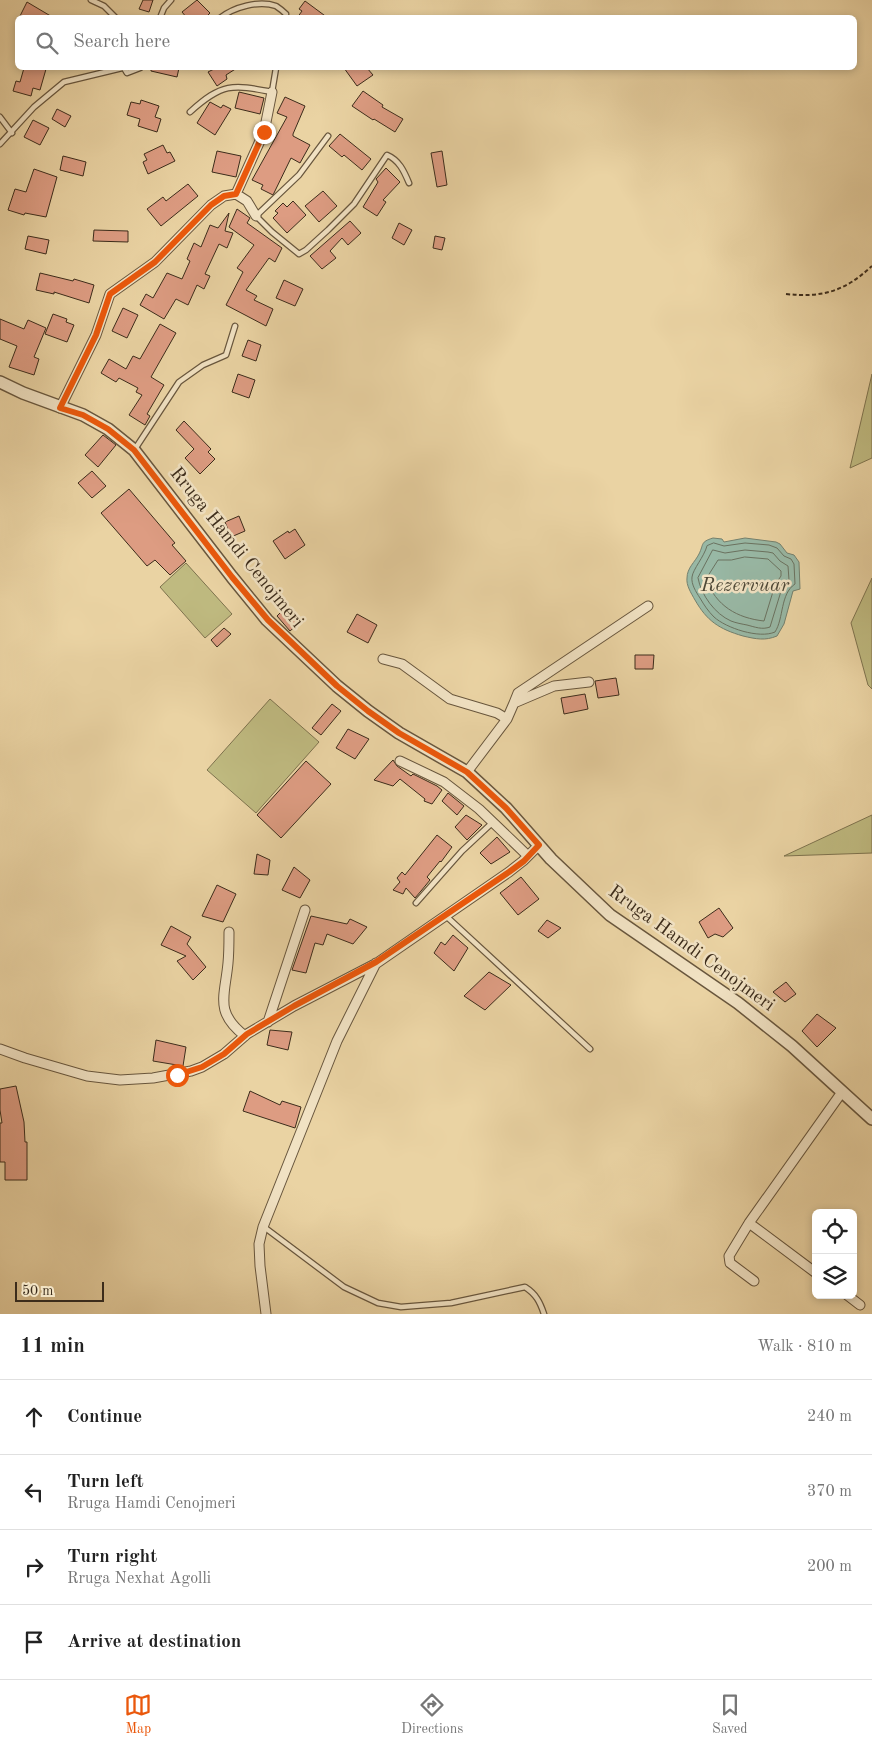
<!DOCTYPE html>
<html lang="en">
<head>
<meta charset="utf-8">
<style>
	:root { --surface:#fff; --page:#f2f2f2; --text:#222; --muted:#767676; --line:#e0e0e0; --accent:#ea580c }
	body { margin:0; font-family:"Old Standard TT",serif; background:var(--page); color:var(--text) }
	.controls { position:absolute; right:15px; bottom:15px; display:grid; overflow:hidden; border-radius:8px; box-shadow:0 2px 8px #0003 }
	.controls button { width:45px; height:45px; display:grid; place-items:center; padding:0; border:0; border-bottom:1px solid var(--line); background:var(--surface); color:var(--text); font:25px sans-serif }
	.scale { position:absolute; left:15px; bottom:12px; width:89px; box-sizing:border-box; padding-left:5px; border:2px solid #3c2c1b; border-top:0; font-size:14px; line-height:18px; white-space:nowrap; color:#3c2c1b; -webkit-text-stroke:4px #f1e2c3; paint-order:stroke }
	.stop { position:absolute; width:15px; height:15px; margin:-11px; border:4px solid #ea580c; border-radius:50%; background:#fff }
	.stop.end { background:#ea580c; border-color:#fff; box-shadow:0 1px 5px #0008 }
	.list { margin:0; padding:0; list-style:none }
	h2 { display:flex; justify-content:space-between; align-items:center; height:65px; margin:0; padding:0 20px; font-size:21px }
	h2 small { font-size:16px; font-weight:400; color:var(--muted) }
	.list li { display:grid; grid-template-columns:32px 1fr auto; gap:15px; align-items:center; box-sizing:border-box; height:75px; padding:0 20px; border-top:1px solid var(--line) }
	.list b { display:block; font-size:19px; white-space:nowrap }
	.list p { margin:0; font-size:16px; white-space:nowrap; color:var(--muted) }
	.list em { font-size:16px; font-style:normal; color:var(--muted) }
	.icon { flex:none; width:28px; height:28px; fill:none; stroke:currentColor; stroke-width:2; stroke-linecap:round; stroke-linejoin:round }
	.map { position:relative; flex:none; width:872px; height:1314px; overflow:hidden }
	.search { position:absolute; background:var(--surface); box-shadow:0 2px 8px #0003; left:15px; right:15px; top:15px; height:55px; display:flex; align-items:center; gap:12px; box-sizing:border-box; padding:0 18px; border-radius:8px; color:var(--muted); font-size:19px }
	.sheet { height:365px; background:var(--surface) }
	nav { display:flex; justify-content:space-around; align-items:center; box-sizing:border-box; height:70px; border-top:1px solid var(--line); background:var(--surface); font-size:14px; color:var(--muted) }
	nav a { display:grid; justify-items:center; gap:2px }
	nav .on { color:var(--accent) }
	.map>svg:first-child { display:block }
</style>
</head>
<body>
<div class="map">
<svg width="872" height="1314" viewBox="0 0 872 1314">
	<rect width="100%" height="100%" fill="#ead3a3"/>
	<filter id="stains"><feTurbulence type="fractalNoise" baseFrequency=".004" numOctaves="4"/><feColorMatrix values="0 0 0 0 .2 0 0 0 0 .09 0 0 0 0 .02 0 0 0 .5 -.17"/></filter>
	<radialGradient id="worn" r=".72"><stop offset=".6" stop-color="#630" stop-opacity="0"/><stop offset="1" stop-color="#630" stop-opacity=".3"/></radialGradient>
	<!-- green -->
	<path fill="#bfba80" stroke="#7e734e" d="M872,374v84l-22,10z
		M186,563l46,51 -27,24 -45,-51z
		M872,578v111l-4,-4 -17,-62z
		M270,699l49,43 -63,71 -49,-43z
		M872,815v38l-88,3z"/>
	<!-- water -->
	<path fill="#98b8a5" stroke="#73806e" d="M713,538l9,1 2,3 21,-4 31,4 4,2 7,9 7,2 5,7 1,27 -7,2 -9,33 -7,12c-12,5 -21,3 -34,0 -24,-7 -36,-15 -48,-36 -4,-7 -9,-15 -8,-22 0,-10 8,-16 12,-24 5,-10 1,-12 14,-16z"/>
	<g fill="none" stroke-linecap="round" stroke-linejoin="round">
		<!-- shore -->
		<path stroke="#6a7260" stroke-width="1" d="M714,543l10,3 21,-3 24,2 8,3 7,8 7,3 3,5 1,20c-15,10 -11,34 -20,48 -16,7 -49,-4 -61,-15 -6,-6 -10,-12 -14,-19 -4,-6 -9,-14 -8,-21 1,-8 12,-20 15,-31z
			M713,550l12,3 20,-3 23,2 5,1 7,8 8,5 1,14 -7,8 -12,39c-8,3 -15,0 -23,-2 -5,-1 -11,-2 -16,-4 -16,-7 -30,-26 -33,-43z
			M745,557l23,2 13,12v5l-6,9 -11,36c-27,-3 -48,-15 -58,-42l12,-19h13z"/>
	</g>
	<!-- building -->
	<path fill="#dd9c82" stroke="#3c2c1b" d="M143,0h10l-4,12 -10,-3z
		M197,0l13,13 -5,5h-18l-5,-6z
		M305,1l23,17h-31l5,-7 -3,-2z
		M27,2l27,16h-35z
		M24,68l22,1 -6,21 -7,-2 -2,8 -18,-5 3,-10 4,1z
		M151,68h28l-2,9 -26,-6z
		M216,68h21l-11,7 1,4 -10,7 -9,-14z
		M344,68h23l6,7 -16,11z
		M363,91l20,14 -1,2 21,12 -8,13 -21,-13 -1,1 -21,-14z
		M239,92l25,6 -4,16 -25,-6z
		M285,97l20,9 -12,28v2l17,9 -10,18 -9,-5 -18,37 -12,-6 2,-4 -11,-5 35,-63 -10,-4z
		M141,100l18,6 -4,11 6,2 -4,13 -19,-6 2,-7 -13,-4 4,-13 9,2z
		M210,102l11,6 2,-3 8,4 -16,26 -18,-12z
		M57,109l14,7 -6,11 -13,-8z
		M33,120l16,8 -9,17 -16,-8z
		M340,134l31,25 -9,11 -18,-15 -2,2 -13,-11z
		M163,145l4,8 3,-1 5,9 -27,13 -5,-12 4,-2 -3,-6z
		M217,151l24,5 -5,21 -24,-5z
		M442,151l5,34 -10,2 -6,-34z
		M63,156l23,6 -3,14 -23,-6z
		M386,168l14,14 -17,18 3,2 -9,14 -14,-9 15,-25 -2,-3z
		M34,169l23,8 -11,40 -21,-4 -1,2 -16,-5 7,-21 11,3z
		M188,184l10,12 -37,30 -14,-17 16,-12 3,4z
		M323,191l14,15 -18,16 -14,-16z
		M293,201l13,14 -19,18 -14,-15 5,-5 -3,-2 8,-8 4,4z
		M237,209l13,9 -3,5 35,25 -7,14 -6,-4 -23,32 11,6 -3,4 19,9 -7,17 -40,-21 17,-33 -6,-4 17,-23 -25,-18z
		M229,213l-4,18 8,2 -6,15 -8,-4 -14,30 5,2 -6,13 -7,-4 -9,20 -12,-6 -12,20 -24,-14 6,-11 7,4 14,-25 15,6 8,-18 -3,-2 7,-16 7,4 9,-22 8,3z
		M350,221l11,12 -13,12 -6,-7 -12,13 6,7 -14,11 -12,-13z
		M399,223l13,7 -8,15 -12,-7z
		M94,230l34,1v11l-35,-1z
		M28,236l21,4 -3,14 -21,-5z
		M435,236l10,2 -3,12 -9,-2z
		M40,273l33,8 1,-2 20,6 -5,18 -35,-11v2l-18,-4z
		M284,280l19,9 -8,17 -19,-8z
		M123,308l15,7 -11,23 -15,-7z
		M53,314l14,5 -1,3 8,3 -7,17 -22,-8z
		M0,319l24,10 4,-9 18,8 -12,29 5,2 -5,16 -25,-8 8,-21 -17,-7z
		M160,324l16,9 -25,44 13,8 -17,29 3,2 -5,9 -16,-10 13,-20 -6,-3 2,-4 -19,-10 -3,4 -15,-9 8,-14 17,10 7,-13 7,3z
		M248,340l13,5 -5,16 -14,-5z
		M238,374l17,6 -6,18 -17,-6z
		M184,421l27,28 -3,3 7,7 -15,15 -15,-16 9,-9 -18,-19z
		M103,435l13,10 -18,22 -13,-12z
		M92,471l14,15 -14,12 -14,-15z
		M129,489l46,54 -3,2 14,16 -16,14 -15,-15 -8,6 -46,-53z
		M239,516l6,15 -14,6 -6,-15z
		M295,529l10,16 -20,14 -12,-18 15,-10 1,2z
		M284,609l14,15 -8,7 -13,-15z
		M357,614l20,11 -9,18 -21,-11z
		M224,628l7,6 -14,13 -6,-7z
		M635,655h19l-1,14h-18z
		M616,678l3,17 -21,3 -3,-17z
		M585,694l3,15 -24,5 -3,-16z
		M332,704l9,7 -20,24 -9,-7z
		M348,729l21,10 -14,20 -19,-11z
		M393,760l4,6 14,10 2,-2 24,12 5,4 -10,14 -8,-3 1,-2 -25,-20 -7,7 -19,-6z
		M306,761l25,23 -50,54 -24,-23z
		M448,793l16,13 -7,9 -15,-14z
		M466,815l16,10 -15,15 -12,-13z
		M437,835l15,12 -11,15 -1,-1 -13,16 3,3 -9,11 -6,7 -9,-10 -3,6 -10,-4 7,-8 -3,-4 5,-6 3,3z
		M497,837l13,15 -19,12 -11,-11z
		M257,854l13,6 -2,15 -14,-1z
		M294,867l16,13 -10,18 -18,-8z
		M521,877l18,22 -21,16 -18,-22z
		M217,885l19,9 -13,28 -21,-6z
		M719,908l14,20 -10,9 -8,-3 -7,4 -9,-16z
		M311,916l36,8 3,-5 17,8 -14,17 -26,-10 -4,11 -8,-2 -9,30 -14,-3z
		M547,920l14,8 -13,10 -10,-7z
		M171,926l20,11 -4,7 19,23 -13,13 -16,-19 9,-5 -25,-11z
		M453,935l15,13 -14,23 -20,-18 7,-11 4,3z
		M489,972l22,13 -26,25 -21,-14z
		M786,982l10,12 -11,8 -12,-10z
		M817,1014l19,14 -19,19 -15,-16z
		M270,1030l22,2 -4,18 -21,-5z
		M156,1040l30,7 -3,19 -30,-5z
		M16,1086l8,36 1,20h2v38h-22v-18h-5v-39h2l-2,-13v-21z
		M250,1091l30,14 2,-4 19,6 -6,21 -52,-17z"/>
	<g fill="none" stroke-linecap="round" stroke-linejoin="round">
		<!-- service casing -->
		<g stroke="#68563d" stroke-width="7">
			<path id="service" d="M91,0l13,6 12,12
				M160,18l4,-10 7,-8
				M220,18c14,-11 39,-18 56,-12 3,2 7,5 10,8l-1,4
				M124,68l3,5 13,-5
				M190,112c32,-29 42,-28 82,-20l4,-24
				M0,117l12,16
				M328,136l-29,39 -43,41 16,16 27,22 7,-4 22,-20 26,-26 33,-49c12,5 17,16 22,28
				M0,144l34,-37 30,-25 58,-14
				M135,449l44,-67 24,-17 23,-10 9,-29
				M416,903l46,-52 30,-28
				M446,916l144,133
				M264,1227l80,60 34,16 23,4 50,-4 74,-16c11,7 15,15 19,27"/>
		</g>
		<!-- minor casing -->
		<g stroke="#68563d" stroke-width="11">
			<path id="minor" d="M236,194l28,-62 8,-40
				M236,194l11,7 9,15
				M60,408l36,-73 14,-41 45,-32 56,-57 13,-9 12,-2
				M383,659l19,5 48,35 47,14 10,6
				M514,703l4,-10 130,-87
				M400,761l44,21 35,27 49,47
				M467,772l40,-53 7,-16 40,-17 35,-4
				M229,932c0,10 0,21 -1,31 -3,33 -14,49 17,73
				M268,1022l37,-112
				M0,1049l25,9 62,18 33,4 33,-2 38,-7 11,-4 22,-13 23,-20 47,-28 83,-43 132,-91 14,-11 16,-16
				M749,1223l67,50
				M754,1281l-24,-18 -1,-7 20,-33 93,-131
				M847,1295l13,10
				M266,1314l-6,-48 -1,-22 4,-17 74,-186 39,-78"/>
		</g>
		<!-- tertiary casing -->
		<g stroke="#68563d" stroke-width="14">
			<path id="tertiary" d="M0,382l23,11 60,22 25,14 26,21 98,127 35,43 70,66 31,25 31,22 68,39 39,36 45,51 59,56 128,88 54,43 80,73"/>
		</g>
		<!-- path -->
		<path stroke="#3c2c1b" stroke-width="2" stroke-dasharray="4 2.5" stroke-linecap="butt" d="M786,294c37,4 59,-3 86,-28"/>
		<!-- service -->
		<use href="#service" stroke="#f1e2c3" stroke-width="4.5"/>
		<!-- minor -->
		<use href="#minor" stroke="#f1e2c3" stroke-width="9"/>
		<!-- tertiary -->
		<use href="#tertiary" stroke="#f1e2c3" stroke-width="11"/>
	</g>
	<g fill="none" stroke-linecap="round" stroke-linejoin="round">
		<!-- route -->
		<path stroke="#ea580c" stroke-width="6" d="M177,1075l25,-8 22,-13 23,-20 47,-28 82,-44 133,-90 15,-11 15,-16 -33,-37 -39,-36 -68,-39 -31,-22 -31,-25 -69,-66 -36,-43 -98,-127 -26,-21 -25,-14 -23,-7 36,-73 14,-41 45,-32 56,-57 13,-9 12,-2 28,-62"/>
	</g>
	<g text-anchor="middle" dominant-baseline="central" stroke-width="5" stroke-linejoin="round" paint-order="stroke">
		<!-- street labels -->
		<g font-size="19" fill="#3c2c1b" stroke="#f1e2c3">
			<text transform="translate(236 548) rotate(51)">Rruga Hamdi Cenojmeri</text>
			<text transform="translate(691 949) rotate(36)">Rruga Hamdi Cenojmeri</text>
		</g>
		<!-- water labels -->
		<g font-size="20" font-style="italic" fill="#4e4837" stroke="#f1e2c3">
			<text x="745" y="586">Rezervuar</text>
		</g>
	</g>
	<rect width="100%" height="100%" filter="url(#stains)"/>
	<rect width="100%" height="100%" fill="url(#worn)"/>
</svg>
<div class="controls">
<button><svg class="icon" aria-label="locate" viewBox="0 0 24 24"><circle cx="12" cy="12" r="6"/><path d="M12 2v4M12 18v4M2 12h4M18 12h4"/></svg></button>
<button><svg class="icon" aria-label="layers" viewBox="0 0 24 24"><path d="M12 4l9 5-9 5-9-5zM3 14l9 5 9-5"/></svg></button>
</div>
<div class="scale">50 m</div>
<div class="stop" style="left:177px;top:1075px"></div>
<div class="stop end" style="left:264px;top:132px"></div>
<div class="search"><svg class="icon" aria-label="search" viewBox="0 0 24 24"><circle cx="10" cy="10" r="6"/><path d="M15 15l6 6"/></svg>Search here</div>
</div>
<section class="sheet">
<h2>11 min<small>Walk · 810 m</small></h2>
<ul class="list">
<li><svg class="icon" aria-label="ahead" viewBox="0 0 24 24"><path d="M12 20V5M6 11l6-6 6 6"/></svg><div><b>Continue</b></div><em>240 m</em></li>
<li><svg class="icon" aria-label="left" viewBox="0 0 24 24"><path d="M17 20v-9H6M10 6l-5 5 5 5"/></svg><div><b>Turn left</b><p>Rruga Hamdi Cenojmeri</p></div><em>370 m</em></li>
<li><svg class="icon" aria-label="right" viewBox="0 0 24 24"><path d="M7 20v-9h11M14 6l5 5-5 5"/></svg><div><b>Turn right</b><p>Rruga Nexhat Agolli</p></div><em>200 m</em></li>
<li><svg class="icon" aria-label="arrive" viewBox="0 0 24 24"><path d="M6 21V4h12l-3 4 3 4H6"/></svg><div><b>Arrive at destination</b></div></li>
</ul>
</section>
<nav>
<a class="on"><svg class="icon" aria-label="map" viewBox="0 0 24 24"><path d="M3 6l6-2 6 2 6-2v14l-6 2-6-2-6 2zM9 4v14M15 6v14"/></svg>Map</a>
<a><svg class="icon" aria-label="directions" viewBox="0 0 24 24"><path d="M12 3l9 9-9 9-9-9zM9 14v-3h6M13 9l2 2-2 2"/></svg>Directions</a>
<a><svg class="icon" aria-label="saved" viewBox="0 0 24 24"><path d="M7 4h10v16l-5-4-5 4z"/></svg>Saved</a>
</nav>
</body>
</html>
